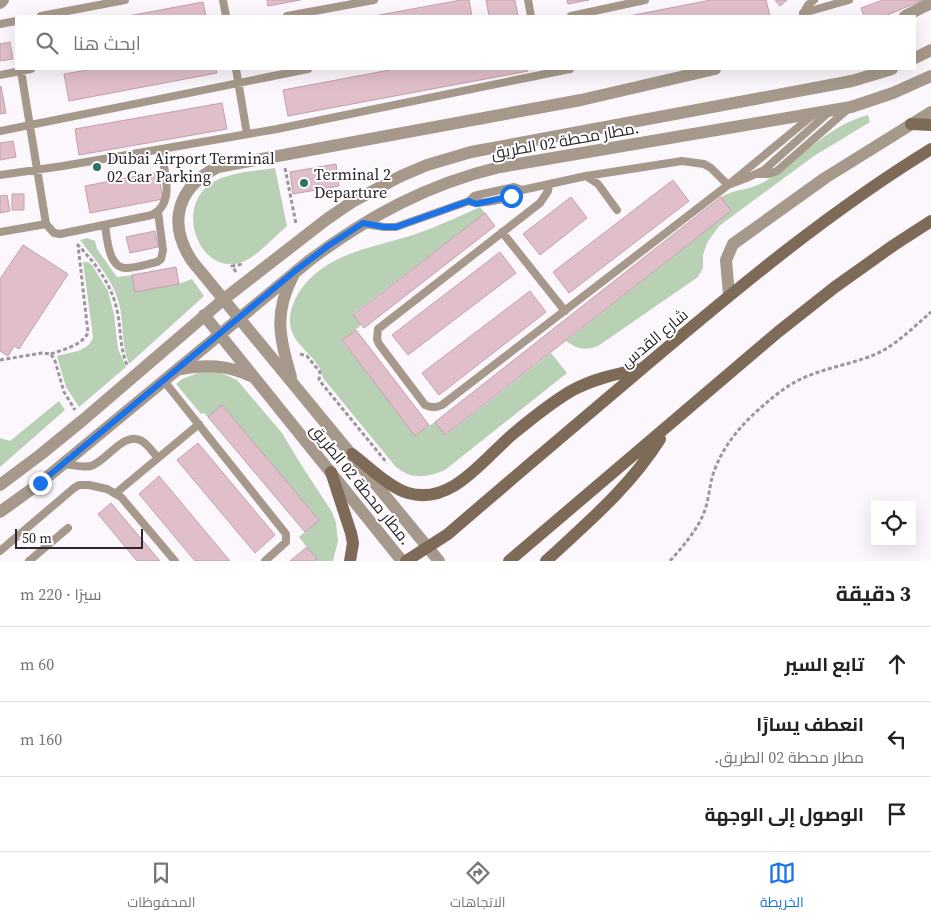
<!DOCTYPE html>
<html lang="ar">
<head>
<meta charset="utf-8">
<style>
	:root { --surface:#fff; --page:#f6f6f6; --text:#222; --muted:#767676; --line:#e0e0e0; --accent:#1a73e8 }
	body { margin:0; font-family:"Source Serif 4",Cairo,serif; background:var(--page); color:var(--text); direction:rtl }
	.controls { position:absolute; right:15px; bottom:15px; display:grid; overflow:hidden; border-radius:0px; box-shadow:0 5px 20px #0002 }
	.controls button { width:45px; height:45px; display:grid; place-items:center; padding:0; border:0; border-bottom:1px solid var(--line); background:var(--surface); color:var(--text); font:25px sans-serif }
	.scale { position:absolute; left:15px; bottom:12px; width:128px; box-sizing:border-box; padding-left:5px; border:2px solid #2d252f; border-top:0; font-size:14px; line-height:18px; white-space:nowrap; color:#2d252f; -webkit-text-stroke:4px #fff; paint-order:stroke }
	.stop { position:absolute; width:15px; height:15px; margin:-11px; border:4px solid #1a73e8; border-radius:50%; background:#fff }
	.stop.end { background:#1a73e8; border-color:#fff; box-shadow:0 1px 5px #0008 }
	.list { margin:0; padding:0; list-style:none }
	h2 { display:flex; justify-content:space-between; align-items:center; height:65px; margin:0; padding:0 20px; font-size:21px }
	h2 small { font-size:16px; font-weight:400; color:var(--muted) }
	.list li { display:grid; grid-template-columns:32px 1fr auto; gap:15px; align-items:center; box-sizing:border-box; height:75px; padding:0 20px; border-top:1px solid var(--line) }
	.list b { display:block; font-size:19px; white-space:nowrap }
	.list p { margin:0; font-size:16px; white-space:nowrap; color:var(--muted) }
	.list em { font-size:16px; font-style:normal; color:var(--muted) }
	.icon { flex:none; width:28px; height:28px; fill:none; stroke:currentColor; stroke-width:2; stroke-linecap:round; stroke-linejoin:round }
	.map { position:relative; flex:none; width:931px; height:561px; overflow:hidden; direction:ltr }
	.search { position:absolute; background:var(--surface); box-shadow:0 5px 20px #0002; left:15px; right:15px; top:15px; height:55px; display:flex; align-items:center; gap:12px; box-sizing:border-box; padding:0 18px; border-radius:0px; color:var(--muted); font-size:19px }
	.sheet { height:290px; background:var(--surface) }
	nav { display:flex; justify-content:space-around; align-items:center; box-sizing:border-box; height:70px; border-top:1px solid var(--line); background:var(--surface); font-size:14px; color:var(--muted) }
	nav a { display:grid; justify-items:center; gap:2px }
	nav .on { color:var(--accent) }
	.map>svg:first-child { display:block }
</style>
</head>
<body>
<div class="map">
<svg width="931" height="561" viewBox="0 0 931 561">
	<rect width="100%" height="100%" fill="#fcf7fc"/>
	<!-- green -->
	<path fill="#b8d0b4" d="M868,115l2,7 -56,34 -95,70 -12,17 -4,12v13l-5,9 -100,69c-13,5 -21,3 -32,-5l165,-130 -10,-14c13,-8 30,-7 43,-15 35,-21 64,-57 104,-67z
		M275,168l12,58c-12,10 -33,34 -48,37 -40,11 -67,-58 -24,-82 18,-9 41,-10 60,-13z
		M480,207l5,6 -132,101 8,11 -19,16 73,94 20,-13 11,13 105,-82 16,20 -122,97c-18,8 -34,10 -50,-4l-72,-88c-3,-22 -30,-30 -33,-54 -1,-11 3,-22 9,-32 26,-39 73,-44 114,-57 23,-8 45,-18 67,-28z
		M87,238l8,3 2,8 20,28 15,-2 4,17 43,-8 13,-5 12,17 -75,68c-8,-20 -5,-41 -10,-61 -7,-25 -24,-43 -39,-63z
		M83,262h5l4,3 16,26 6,23 4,35 8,18 -47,40 -13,-20 -9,-31c13,-4 32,-4 36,-19z
		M200,372h19l18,8 45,53 18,30 32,49 4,11 2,18 -5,20h-19l2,-2 -17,-22 20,-17 -97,-115 -14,12 -4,-4 -3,1 -25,-30 6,-5z
		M59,401l6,9 -65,57v-29l10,3z"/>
	<!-- building -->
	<path fill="#e1bfca" stroke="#c1a0ab" d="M267,0h33l-32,6z
		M461,0h8l3,16h-98z
		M486,0h29l3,16h-29z
		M567,0h22l-21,4z
		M711,0h55l4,16h-141z
		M775,0h12l-7,6z
		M883,0h40l-38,16h-21l-3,-8z
		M203,2l3,14h-78z
		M10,42l3,17 -13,2v-17z
		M94,69h122l1,4 -148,28 -5,-27z
		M395,69h132l1,2 -240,45 -5,-26z
		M1,86l5,27 -6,1v-27z
		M222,103l5,26 -148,26 -4,-26z
		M13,141l3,16 -16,3v-17z
		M336,164l3,22 -46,8 -3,-22z
		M158,172l5,27 -73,14 -5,-27z
		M673,180l16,21 -120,92 -16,-21z
		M12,194h12v16h-12z
		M7,195l3,16 -10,2v-17z
		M571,197l16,21 -47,37 -17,-21z
		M721,197l10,14 -286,224 -10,-13z
		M485,213l10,13 -131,102 -11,-13z
		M155,231l3,16 -28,6 -4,-16z
		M23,245l45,29 -49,75 -5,-3 -6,10 -8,-5v-72z
		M500,252l16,21 -108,82 -16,-20z
		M176,267l3,17 -44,8 -3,-17z
		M530,291l16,21 -107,83 -17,-22z
		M356,330l73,95 -14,11 -73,-96z
		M222,405l97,115 -14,12 -97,-115z
		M198,443l77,92 -20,18 -78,-93z
		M159,476l71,85h-35l-56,-67z
		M111,503l49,58h-23l-39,-47z
		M307,547l10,12 -3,2h-24z"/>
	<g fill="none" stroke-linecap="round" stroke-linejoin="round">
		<!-- path -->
		<path stroke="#9c959d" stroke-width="3" stroke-dasharray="4 2.5" stroke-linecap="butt" d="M285,168l11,56
			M77,244c20,21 36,42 41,71 3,17 2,33 9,50
			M236,272l-4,-6 12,-2
			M51,354c13,-5 30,-8 37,-21l-10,-88
			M300,354l7,2 13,16 -1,8 68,83
			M0,360l42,-7 9,1 4,7 9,31 11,18
			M670,561c13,-15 25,-28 33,-46 5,-11 6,-25 9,-37 8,-29 29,-54 52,-73 11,-10 24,-20 37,-26 27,-13 57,-15 83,-29 17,-10 32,-25 47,-38"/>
		<!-- service -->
		<path stroke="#a6998b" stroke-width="8" d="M223,0l3,16
			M528,0l3,16
			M803,13l46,-13
			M803,14l5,-9 6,-5
			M41,16l84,-16
			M287,16l87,-16
			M571,16l74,-16
			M0,24l16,-3
			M236,69l11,65
			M21,71l25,153 8,9 6,1 92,-19c24,-12 12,-44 9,-65
			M0,75l31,-6
			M0,131l308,-62
			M756,174h13l8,-3 71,-62
			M0,175l63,-9 214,-37 293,-60
			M586,176l12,8 19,26
			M549,184l-1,7 -8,12 -162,126 -1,10 2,5 46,61c6,3 11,3 17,0l286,-220 85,-70
			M469,201c9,5 47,-3 53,-11
			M365,224l19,3h12l73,-26 5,-5 4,-1 36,-8 8,3 64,-14 96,-15 22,3 7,4 17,17 21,-8 15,-7 65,-58
			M105,225c2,12 3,43 21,43 10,0 21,-4 31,-6l4,-3 2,-9 -5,-38
			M0,232l46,-8
			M502,232l63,79
			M164,381l122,153v8l-21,19
			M64,464c9,1 18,4 27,2 16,-5 33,-36 51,-25 6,4 11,11 16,17
			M116,493l83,-69
			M0,551l74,-63 5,-3h10l18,4 14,8 54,64
			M29,561l39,-33"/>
		<!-- tertiary -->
		<path stroke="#a6998b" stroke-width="12" d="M0,3l3,-3
			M905,16l26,-13
			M915,58l16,-8
			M729,295l-3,-35 7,-16 92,-66 106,-66
			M204,315l198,246
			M181,369c25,-5 46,-4 70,7
			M291,377c-11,-39 -18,-63 2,-101
			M0,485l40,-30 43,-35 141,-121 103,-80 25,-17 49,-26 26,-11 44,-13 381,-71 40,-12
			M0,512l40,-29 270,-223c59,-44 118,-76 190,-93l351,-60 42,-14 38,-17
			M439,561l-247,-300c-25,-38 -15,-74 26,-94l363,-67 134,-31"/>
		<!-- secondary -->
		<path stroke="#7e6b57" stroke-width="12" d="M911,124l20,1
			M352,454c16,12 38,34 56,39 44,13 76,-35 105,-59 18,-15 38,-31 58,-43 22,-12 45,-17 69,-22
			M331,472l20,61 2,10 -3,18
			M406,561l42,-27c67,-58 135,-115 202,-172 90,-76 180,-151 281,-213
			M509,561l269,-229 57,-45 59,-42 37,-24
			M546,561c41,-38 84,-74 114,-122"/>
	</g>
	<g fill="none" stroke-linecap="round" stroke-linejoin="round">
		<!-- route -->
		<path stroke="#1a73e8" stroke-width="6" d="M40,483l255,-212 33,-25 35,-23 21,4h12l73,-26 7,3 35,-8"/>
	</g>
	<!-- markers -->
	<g fill="#2d7267" stroke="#fff" stroke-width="2">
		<circle cx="97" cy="167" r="5"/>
		<circle cx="304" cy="183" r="5"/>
	</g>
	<g text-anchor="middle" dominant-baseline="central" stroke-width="4" stroke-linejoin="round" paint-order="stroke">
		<!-- street labels -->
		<g font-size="16" fill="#2d252f" stroke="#fff">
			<text transform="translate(565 140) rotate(-10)">مطار محطة 02 الطريق.</text>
			<text transform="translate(654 338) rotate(-40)">شارع القدس</text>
			<text transform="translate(361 484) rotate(51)">مطار محطة 02 الطريق.</text>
		</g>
		<!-- poi labels -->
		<g font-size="16" fill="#2d252f" stroke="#fff" text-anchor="start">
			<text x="107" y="158">Dubai Airport Terminal<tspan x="107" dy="18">02 Car Parking</tspan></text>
			<text x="314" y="174">Terminal 2<tspan x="314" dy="18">Departure</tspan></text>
		</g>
	</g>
</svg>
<div class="controls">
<button><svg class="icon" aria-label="locate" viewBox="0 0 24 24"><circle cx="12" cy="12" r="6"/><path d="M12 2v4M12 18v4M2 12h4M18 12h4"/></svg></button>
</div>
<div class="scale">50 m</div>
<div class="stop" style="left:511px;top:196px"></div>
<div class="stop end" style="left:40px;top:483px"></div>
<div class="search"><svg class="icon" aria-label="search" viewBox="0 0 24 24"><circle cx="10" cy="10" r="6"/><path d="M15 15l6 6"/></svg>ابحث هنا</div>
</div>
<section class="sheet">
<h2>3 دقيقة<small>سيرًا · 220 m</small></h2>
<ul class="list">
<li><svg class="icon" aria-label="ahead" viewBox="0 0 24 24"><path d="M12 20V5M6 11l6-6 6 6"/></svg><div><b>تابع السير</b></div><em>60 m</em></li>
<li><svg class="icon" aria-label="left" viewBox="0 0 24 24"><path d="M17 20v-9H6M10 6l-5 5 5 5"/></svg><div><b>انعطف يسارًا</b><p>مطار محطة 02 الطريق.</p></div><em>160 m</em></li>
<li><svg class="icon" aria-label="arrive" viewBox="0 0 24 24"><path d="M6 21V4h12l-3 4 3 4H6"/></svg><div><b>الوصول إلى الوجهة</b></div></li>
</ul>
</section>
<nav>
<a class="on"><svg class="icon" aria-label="map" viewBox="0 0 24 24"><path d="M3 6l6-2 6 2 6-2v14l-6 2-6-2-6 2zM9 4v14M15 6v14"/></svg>الخريطة</a>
<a><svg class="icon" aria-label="directions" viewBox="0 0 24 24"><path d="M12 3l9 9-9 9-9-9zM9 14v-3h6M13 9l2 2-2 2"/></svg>الاتجاهات</a>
<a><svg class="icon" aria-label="saved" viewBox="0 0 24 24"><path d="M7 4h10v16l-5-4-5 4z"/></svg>المحفوظات</a>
</nav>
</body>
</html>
